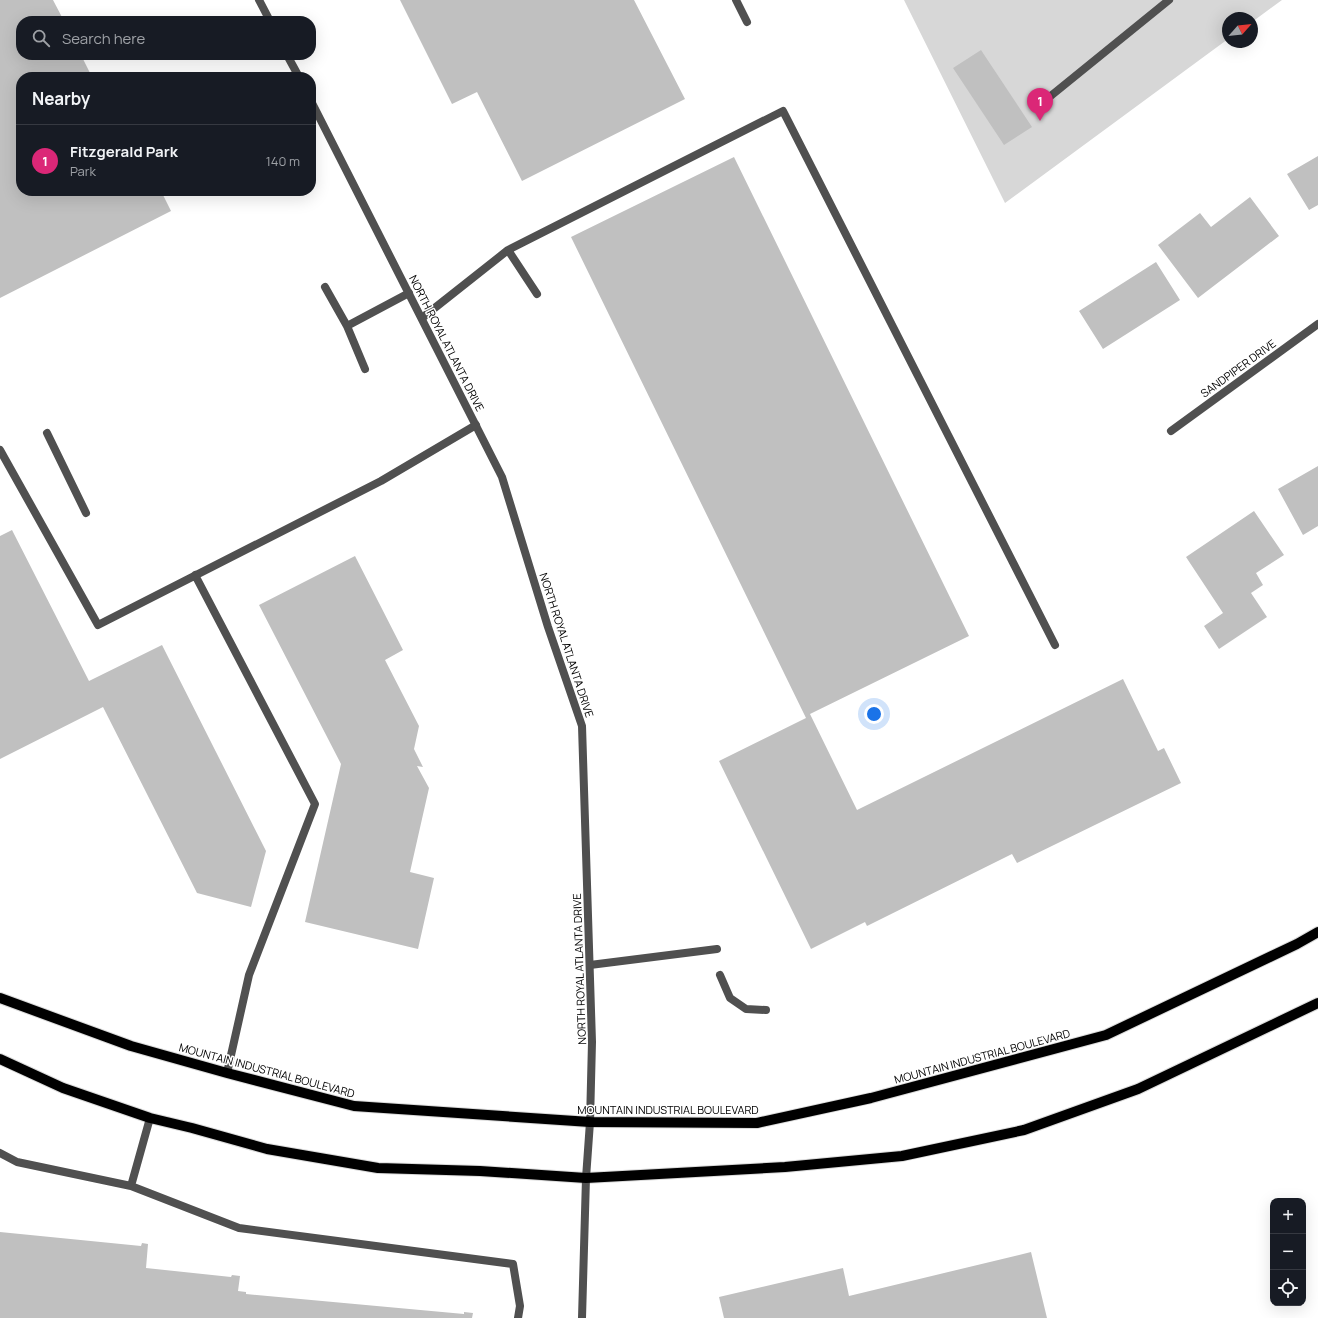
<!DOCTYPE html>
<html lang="en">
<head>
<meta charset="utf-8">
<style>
	:root { --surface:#171b24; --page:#242831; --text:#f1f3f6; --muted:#9ea1a6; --line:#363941; --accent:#db2777 }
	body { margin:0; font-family:Manrope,sans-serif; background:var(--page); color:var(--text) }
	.controls { position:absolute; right:12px; bottom:12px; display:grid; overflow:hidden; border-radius:8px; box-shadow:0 4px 16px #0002 }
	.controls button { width:36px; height:36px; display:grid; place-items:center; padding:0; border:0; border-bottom:1px solid var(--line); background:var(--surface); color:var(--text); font:20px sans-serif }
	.compass { position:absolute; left:1222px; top:12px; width:36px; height:36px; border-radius:50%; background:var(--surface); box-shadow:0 4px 16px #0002; rotate:63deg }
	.you { position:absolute; left:874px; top:714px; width:14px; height:14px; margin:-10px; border:3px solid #fff; border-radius:50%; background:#1a73e8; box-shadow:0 0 0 6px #1a73e833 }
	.badge { display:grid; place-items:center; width:26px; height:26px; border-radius:50%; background:var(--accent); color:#fff; font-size:13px; font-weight:700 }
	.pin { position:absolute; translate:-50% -33px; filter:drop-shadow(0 1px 2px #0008) }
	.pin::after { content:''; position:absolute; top:21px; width:14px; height:12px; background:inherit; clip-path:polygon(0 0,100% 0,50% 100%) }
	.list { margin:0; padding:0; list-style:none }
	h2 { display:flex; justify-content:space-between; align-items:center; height:52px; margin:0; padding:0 16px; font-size:17px }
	h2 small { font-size:13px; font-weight:400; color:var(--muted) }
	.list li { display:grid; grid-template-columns:26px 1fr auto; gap:12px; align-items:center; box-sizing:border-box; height:72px; padding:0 16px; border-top:1px solid var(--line) }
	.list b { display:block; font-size:15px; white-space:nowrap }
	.list p { margin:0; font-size:13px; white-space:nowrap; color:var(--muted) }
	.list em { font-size:13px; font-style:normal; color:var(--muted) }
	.icon { flex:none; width:22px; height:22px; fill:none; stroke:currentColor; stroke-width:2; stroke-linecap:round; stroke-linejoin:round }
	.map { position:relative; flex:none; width:1318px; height:1318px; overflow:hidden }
	.search { position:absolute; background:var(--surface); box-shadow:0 4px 16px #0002; left:16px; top:16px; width:300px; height:44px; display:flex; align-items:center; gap:10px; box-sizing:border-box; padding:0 14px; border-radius:16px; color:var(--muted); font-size:15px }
	.panel { position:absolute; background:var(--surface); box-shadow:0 4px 16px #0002; left:16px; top:72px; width:300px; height:124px; border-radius:16px }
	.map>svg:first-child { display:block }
</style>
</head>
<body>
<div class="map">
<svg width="1318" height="1318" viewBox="0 0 1318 1318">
	<rect width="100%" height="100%" fill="#fff"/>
	<!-- green -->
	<path fill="#d7d7d7" d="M904,0h378l-30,22v-4h-24v21l-223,164z"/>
	<!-- building -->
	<path fill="#c0c0c0" d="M0,0h53l11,21h-43v34h60l11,22h-71v114h140l10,20 -171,87z
		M400,0h234l51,99 -163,82 -45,-89 -25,12z
		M981,50l51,77 -28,18 -51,-77z
		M1318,156v49l-9,5 -22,-36z
		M734,157l235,479 -159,78 47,96 266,-131 35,72 6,-3 17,35 -164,80 -5,-9 -145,72 -2,-4 -54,27 -92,-188 87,-43 -235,-481z
		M1250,197l29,39 -81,62 -40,-53 42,-32 11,14z
		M1156,262l24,38 -77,49 -24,-38z
		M1318,466v60l-15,9 -25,-46z
		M1254,511l30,44 -28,18 7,12 -12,8 16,24 -48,32 -15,-23 19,-13 -37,-56z
		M12,530l77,151 73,-36 104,206 -15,56 -54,-14 -94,-186 -103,52v-223z
		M355,556l48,94 -18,10 34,66 -5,23 9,18 -6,-1 12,22 -19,84 24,6 -16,71 -113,-27 36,-158 -82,-159z
		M0,1232l141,14 1,-3 6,1 -2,24 85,9 1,-2 8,1 -2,15 8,1v2l218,20v-2l9,1 -1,5h-472z
		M1031,1252l16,66h-323l-5,-21 124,-29 6,28z"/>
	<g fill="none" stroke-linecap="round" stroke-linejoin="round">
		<!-- primary casing -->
		<g stroke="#dbdbdb" stroke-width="12">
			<path id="primary" d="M0,998l131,48 96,27 127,33 236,16 167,1 114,-25 235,-63 191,-91 21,-12
				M0,1059l63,29 87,30 42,10 75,21 111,19 102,3 106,7 199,-11 117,-11 122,-26 114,-41 180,-86"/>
		</g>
		<!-- service -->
		<path stroke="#505050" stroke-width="8" d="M736,0l11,22
			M1042,103l127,-103
			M508,250l29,44
			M325,287l22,39 18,43
			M422,318l86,-68 275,-139 272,534
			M347,326l62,-33
			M47,433l39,80
			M0,450l98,175 283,-144 95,-56
			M195,575l120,229 -66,171 -22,98
			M590,965l127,-16
			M720,975l10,23 16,11 20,1
			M150,1118l-19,68 108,42 274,36 7,42 -2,12
			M0,1153l17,9 114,24"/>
		<!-- minor -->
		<path stroke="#505050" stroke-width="8" d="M259,0l11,21
			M287,55l12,22
			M311,101l191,376 46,150 34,99 10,316 -2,80 -4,56 -4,140
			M1171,431l147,-107"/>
		<!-- primary -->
		<use href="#primary" stroke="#000" stroke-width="10"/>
	</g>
	<g text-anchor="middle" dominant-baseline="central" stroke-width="3" stroke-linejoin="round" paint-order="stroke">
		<!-- street labels -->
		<g font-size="11" fill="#000" stroke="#fff">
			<text transform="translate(447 343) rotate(63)">NORTH ROYAL ATLANTA DRIVE</text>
			<text transform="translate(1238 368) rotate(-36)">SANDPIPER DRIVE</text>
			<text transform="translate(567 645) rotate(72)">NORTH ROYAL ATLANTA DRIVE</text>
			<text transform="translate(579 969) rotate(-92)">NORTH ROYAL ATLANTA DRIVE</text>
			<text transform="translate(982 1056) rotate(-15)">MOUNTAIN INDUSTRIAL BOULEVARD</text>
			<text transform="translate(267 1070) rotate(15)">MOUNTAIN INDUSTRIAL BOULEVARD</text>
			<text x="668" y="1109">MOUNTAIN INDUSTRIAL BOULEVARD</text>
		</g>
	</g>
</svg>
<div class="controls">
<button>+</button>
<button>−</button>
<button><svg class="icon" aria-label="locate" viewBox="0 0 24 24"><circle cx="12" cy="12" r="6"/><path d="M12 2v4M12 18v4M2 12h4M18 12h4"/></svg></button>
</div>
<svg class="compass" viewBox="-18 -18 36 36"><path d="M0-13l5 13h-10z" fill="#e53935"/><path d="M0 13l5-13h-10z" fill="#9ea1a6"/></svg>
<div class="you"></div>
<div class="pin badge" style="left:1040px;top:121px">1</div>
<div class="search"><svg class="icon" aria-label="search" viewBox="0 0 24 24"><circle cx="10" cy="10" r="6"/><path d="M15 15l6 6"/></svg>Search here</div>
<section class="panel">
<h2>Nearby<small></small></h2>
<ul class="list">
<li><span class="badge">1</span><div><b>Fitzgerald Park</b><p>Park</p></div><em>140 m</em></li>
</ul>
</section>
</div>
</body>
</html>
